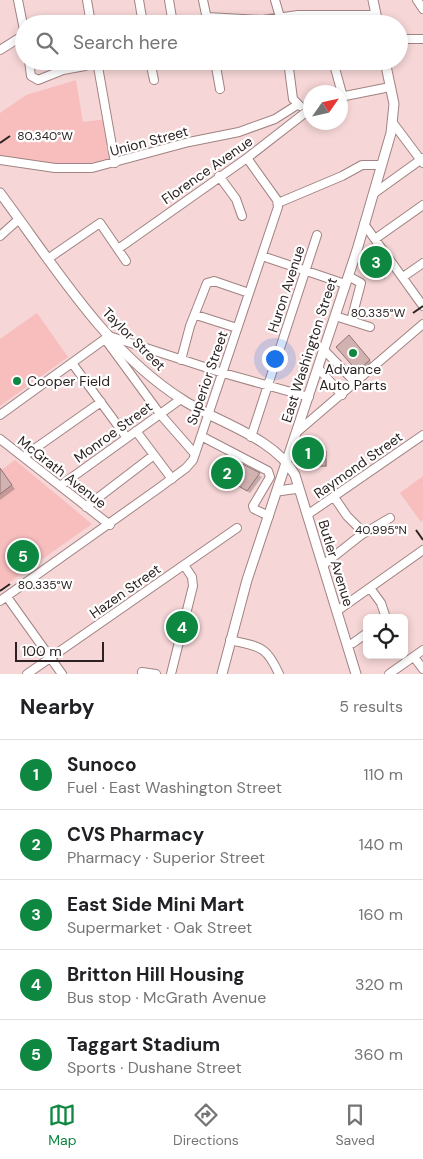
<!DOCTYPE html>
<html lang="en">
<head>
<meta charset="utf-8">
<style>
	:root { --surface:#fff; --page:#f6f6f6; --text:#202124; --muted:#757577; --line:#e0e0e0; --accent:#0e8740 }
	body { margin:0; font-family:"DM Sans",sans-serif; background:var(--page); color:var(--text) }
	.controls { position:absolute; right:15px; bottom:15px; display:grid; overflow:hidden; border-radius:8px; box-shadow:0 2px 8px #0003 }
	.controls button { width:45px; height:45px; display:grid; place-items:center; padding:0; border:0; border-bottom:1px solid var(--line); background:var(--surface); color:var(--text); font:25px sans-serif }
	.compass { position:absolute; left:303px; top:85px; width:45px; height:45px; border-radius:50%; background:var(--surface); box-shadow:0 2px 8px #0003; rotate:56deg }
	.scale { position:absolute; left:15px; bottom:12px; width:89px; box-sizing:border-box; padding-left:5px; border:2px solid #2d2222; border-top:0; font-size:14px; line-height:18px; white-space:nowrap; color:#2d2222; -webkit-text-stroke:4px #fff; paint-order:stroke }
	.you { position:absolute; left:274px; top:358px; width:18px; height:18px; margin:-12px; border:4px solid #fff; border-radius:50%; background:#1a73e8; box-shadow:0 0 0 8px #1a73e833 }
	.badge { display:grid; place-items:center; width:32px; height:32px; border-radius:50%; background:var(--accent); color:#fff; font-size:16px; font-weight:700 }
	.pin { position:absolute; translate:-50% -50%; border:2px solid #fff; box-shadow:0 1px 5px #0006 }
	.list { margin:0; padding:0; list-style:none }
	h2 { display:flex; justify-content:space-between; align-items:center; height:65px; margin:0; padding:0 20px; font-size:21px }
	h2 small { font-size:16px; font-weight:400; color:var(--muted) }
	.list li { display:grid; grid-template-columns:32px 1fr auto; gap:15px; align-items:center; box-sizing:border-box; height:70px; padding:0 20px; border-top:1px solid var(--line) }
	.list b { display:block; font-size:19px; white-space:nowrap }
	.list p { margin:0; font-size:16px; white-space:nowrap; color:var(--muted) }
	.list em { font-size:16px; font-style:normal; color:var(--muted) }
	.icon { flex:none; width:28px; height:28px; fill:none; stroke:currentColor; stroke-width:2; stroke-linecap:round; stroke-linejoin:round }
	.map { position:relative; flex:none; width:423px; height:674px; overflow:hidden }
	.search { position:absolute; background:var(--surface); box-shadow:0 2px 8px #0003; left:15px; right:15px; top:15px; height:55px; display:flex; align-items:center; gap:12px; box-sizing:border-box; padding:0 18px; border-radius:28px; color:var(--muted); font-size:19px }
	.sheet { height:415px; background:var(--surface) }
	nav { display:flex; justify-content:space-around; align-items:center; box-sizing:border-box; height:70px; border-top:1px solid var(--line); background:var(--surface); font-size:14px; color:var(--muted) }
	nav a { display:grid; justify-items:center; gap:2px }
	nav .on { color:var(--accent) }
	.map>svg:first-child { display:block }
</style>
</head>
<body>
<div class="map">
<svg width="423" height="674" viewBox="0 0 423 674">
	<rect width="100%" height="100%" fill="#f6d6d6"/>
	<!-- green -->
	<path fill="#f8bebe" d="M76,80l7,42 24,-3 8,44 -23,5 -92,-8v-47l26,-18z
		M37,313l31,44 -68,49v-67z
		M15,460l77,64 -92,65v-118z
		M423,476v44l-2,2 -21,-29z"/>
	<!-- shadow -->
	<path fill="#0003" d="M381,261l4,5 -2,7 3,3 -1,3 -17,-7z
		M349,337l23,26 -12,10 -23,-26z
		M325,452l2,15 -8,-1v-7l-15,-2z
		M226,457l36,20 -12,16 -30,-18z
		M1,471l14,18 -15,11v-28z"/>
	<!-- building -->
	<path fill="#d1b2b1" stroke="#8f7372" d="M372,256l11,6 -3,9 4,1 -2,5 -15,-5z
		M349,335l21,25 -13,11 -21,-24z
		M303,448l23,3v15h-8v-8h-15z
		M225,455l35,18 -13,18 -32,-19z
		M0,468l12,17 -12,9z"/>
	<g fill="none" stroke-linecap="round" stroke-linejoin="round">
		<!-- minor casing -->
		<g stroke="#a08382" stroke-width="10">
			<path id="minor" d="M18,0l6,30
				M87,0l4,24
				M139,0l4,24
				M169,0l4,24
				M203,0l5,24
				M275,0l7,24
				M417,0l6,9
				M207,17l55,3 36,-5h78
				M399,39h24
				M0,50l24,-15
				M29,61l2,15 7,4 25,-10 22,-4 11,-5
				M97,61l18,102
				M150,61l4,19
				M188,61h9
				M215,61l5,28
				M288,61l5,38 7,7
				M333,61l10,36
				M288,64l28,-3
				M340,97l50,-10
				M393,123l30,40
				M0,160l55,8h37l97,-26 50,-10 36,-13 22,-14
				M219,176l17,23 6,17
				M373,194l50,-36
				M278,203l64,-27 20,-11h19
				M364,224l59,82
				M0,236l19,-17
				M375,239l48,-34
				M118,249l129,-91 63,-49
				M262,256l83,28
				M49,258l51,-35 26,38
				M348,276l13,7 -10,38
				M403,277l20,-14
				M196,315l41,13
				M335,316l35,11
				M105,339l55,75 35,40
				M324,350l32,33
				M181,360l9,-34 17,-43 7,-2 35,12
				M72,363l55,75
				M318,368l24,27
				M0,415l109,-79 114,37 86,24
				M136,431l36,48
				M297,432l126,-108
				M201,436l67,35 2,6 -17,29 1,3 15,7
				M251,437l66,-202
				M0,439l110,86
				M23,457l78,-55
				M60,486l121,-87
				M86,507l68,-52
				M307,515l116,-80
				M361,535l29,-17
				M323,565l38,-30 1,-4 -15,-15 -13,-19
				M370,588l11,15 5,15
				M7,597l55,77
				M0,601l159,-113 27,-20 7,-8 85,-253 -1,-7 -30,-42
				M337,611l86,-61
				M230,640c30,7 36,5 49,34
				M353,643l14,-10
				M414,657l9,12
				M142,672l14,2
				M27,674l210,-146
				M171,674l22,-88 -1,-9 -8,-12
				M389,674l34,-24"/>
		</g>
		<!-- major casing -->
		<g stroke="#a08382" stroke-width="11">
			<path id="major" d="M373,0l5,24
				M0,193c54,72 105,158 183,207 35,23 91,37 112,75l61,199
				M278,491l21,-3
				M222,674l25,-94 110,-330 34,-117 3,-29 -9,-43"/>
		</g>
		<!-- minor -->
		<use href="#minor" stroke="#fff" stroke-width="8"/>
		<!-- major -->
		<use href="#major" stroke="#fff" stroke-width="9"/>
	</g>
	<!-- ticks -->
	<path fill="none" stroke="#2d2222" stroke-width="2" d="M0,143l10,-7M413,313l10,-7M416,530l7,10M0,591l10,-7"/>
	<!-- markers -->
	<g fill="#0e8740" stroke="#fff" stroke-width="2">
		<circle cx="353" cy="353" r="5"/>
		<circle cx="17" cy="381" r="5"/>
	</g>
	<g text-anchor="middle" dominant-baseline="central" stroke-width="4.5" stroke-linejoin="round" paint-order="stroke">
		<!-- street labels -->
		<g font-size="14" fill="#2d2222" stroke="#fff">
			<text transform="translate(149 141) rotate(-15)">Union Street</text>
			<text transform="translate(207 170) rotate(-35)">Florence Avenue</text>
			<text transform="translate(286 289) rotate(-72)">Huron Avenue</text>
			<text transform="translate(134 339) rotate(45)">Taylor Street</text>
			<text transform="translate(309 350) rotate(-72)">East Washington Street</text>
			<text transform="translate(207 378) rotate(-71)">Superior Street</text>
			<text transform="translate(113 432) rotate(-36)">Monroe Street</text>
			<text transform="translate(358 465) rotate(-35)">Raymond Street</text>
			<text transform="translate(62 472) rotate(38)">McGrath Avenue</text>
			<text transform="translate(336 563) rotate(73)">Butler Avenue</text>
			<text transform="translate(125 591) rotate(-35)">Hazen Street</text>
		</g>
		<!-- poi labels -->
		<g font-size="14" fill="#2d2222" stroke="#fff">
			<text x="353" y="369">Advance<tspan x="353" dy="16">Auto Parts</tspan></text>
			<text x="27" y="381" text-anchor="start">Cooper Field</text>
		</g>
	</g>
	<g font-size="12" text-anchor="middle" fill="#2d2222" stroke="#fff" stroke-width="4.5" stroke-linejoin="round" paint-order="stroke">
		<text x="45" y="140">80.340°W</text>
		<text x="378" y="317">80.335°W</text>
		<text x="381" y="534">40.995°N</text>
		<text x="45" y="589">80.335°W</text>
	</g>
</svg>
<div class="controls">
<button><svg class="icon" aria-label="locate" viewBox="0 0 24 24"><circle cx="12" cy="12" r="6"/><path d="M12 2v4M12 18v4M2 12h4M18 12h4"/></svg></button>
</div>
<svg class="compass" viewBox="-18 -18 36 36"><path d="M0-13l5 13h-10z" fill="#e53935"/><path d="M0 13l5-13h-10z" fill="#757577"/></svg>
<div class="scale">100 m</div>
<div class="you"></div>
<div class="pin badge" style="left:308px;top:453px">1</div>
<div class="pin badge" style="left:227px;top:473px">2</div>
<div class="pin badge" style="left:376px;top:262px">3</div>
<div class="pin badge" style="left:182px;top:627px">4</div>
<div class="pin badge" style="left:23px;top:556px">5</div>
<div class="search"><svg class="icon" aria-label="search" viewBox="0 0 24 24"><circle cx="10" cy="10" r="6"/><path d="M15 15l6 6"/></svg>Search here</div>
</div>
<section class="sheet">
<h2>Nearby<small>5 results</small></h2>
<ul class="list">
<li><span class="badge">1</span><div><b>Sunoco</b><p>Fuel · East Washington Street</p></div><em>110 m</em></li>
<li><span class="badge">2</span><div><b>CVS Pharmacy</b><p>Pharmacy · Superior Street</p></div><em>140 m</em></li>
<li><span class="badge">3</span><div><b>East Side Mini Mart</b><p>Supermarket · Oak Street</p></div><em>160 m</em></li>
<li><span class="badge">4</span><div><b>Britton Hill Housing</b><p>Bus stop · McGrath Avenue</p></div><em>320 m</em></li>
<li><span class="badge">5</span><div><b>Taggart Stadium</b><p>Sports · Dushane Street</p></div><em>360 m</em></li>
</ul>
</section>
<nav>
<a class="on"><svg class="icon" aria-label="map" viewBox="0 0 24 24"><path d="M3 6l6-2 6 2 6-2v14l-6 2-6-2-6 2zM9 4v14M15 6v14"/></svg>Map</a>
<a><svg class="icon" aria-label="directions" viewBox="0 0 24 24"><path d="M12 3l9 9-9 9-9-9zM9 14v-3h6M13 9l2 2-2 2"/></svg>Directions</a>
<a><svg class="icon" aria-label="saved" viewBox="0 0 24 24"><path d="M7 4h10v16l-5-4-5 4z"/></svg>Saved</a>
</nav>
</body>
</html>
